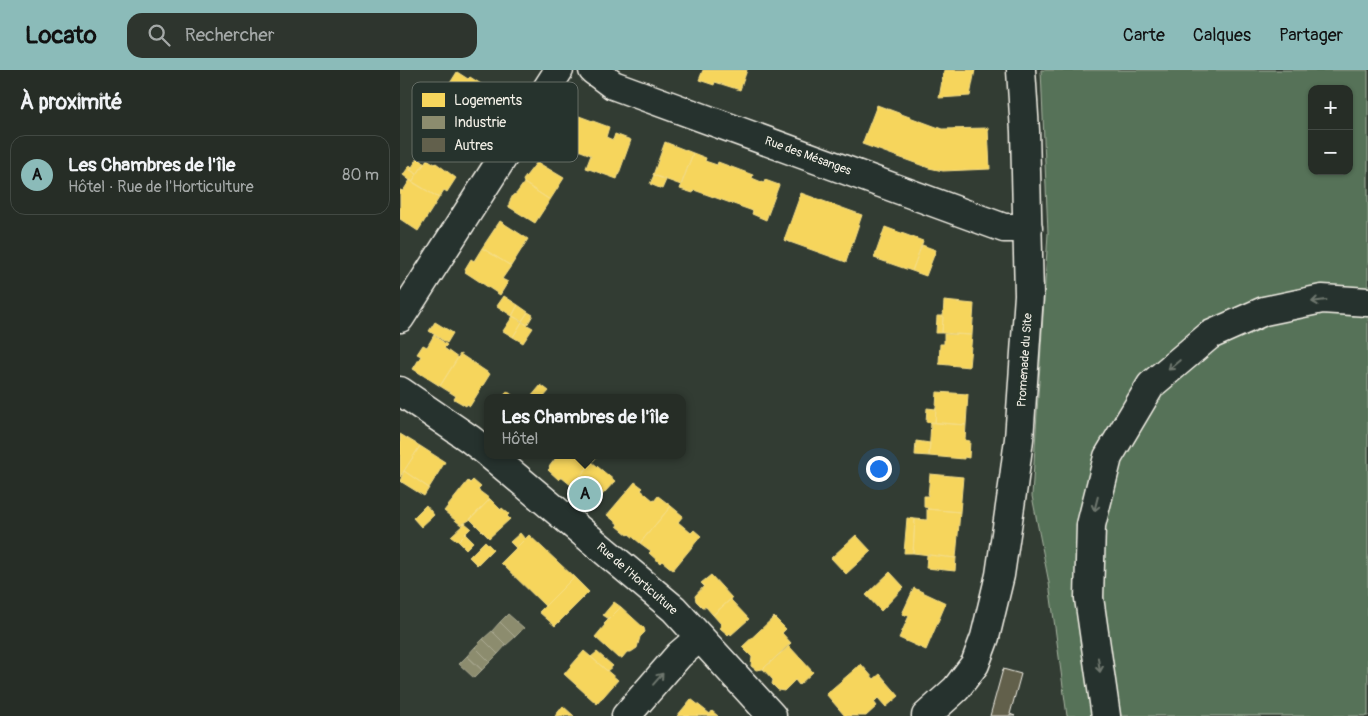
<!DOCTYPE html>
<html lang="fr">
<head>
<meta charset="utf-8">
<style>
	:root { --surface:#262d26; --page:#2e352e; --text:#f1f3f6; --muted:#a4a8a7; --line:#424943; --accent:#8bbbb9 }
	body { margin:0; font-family:Pangolin,sans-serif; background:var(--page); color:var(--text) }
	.controls { position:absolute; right:15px; top:15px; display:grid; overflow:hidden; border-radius:10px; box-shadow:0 1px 4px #0004 }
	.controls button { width:45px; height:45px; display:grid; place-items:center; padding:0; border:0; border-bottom:1px solid var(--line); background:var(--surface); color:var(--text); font:25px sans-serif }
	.you { position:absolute; left:478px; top:398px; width:18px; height:18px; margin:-12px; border:4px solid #fff; border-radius:50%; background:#1a73e8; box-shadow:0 0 0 8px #1a73e833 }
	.badge { display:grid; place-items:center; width:32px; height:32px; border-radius:50%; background:var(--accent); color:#111; font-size:16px; font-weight:700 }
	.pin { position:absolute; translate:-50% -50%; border:2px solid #fff; box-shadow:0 1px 5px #0006 }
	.popup { position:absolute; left:84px; top:324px; width:202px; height:65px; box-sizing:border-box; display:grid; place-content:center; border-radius:10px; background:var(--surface); filter:drop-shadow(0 1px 4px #0005); font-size:16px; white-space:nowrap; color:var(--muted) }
	.popup b { font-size:19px; color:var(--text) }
	.popup::after { content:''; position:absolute; left:50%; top:100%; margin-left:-10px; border:10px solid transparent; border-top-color:var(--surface) }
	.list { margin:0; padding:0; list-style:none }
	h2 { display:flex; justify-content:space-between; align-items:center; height:65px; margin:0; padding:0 20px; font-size:21px }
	h2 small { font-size:16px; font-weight:400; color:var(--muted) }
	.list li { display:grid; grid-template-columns:32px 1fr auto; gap:15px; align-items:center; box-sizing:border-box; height:80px; margin:0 10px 10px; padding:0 10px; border:1px solid var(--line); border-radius:15px }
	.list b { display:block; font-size:19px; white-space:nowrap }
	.list p { margin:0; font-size:16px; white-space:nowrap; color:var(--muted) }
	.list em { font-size:16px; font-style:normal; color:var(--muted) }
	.icon { flex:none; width:28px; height:28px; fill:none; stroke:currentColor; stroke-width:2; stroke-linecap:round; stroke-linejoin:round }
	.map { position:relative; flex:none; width:968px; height:646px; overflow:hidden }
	header { display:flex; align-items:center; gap:30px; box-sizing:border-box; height:70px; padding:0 25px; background:var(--accent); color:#111 }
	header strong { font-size:24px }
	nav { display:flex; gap:28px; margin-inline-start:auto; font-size:18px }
	.search { width:350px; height:45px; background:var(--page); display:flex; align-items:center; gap:12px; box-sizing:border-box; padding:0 18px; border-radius:15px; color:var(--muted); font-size:19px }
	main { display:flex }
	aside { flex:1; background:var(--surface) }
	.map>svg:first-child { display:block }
</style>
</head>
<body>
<header>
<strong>Locato</strong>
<div class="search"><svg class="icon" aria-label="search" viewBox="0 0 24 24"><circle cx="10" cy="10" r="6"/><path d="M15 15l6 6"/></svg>Rechercher</div>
<nav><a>Carte</a><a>Calques</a><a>Partager</a></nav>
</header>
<main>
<aside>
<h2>À proximité<small></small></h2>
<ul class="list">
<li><span class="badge">A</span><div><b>Les Chambres de l'île</b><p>Hôtel · Rue de l'Horticulture</p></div><em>80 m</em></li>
</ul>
</aside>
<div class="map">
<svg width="968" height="646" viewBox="0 0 968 646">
	<rect width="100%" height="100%" fill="#323c33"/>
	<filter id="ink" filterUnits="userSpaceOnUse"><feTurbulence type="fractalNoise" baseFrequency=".02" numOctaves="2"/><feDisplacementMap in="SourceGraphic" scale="10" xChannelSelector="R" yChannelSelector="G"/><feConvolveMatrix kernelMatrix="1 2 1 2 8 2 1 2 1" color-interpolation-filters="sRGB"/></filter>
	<g filter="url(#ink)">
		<!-- green -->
		<path fill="#577259" stroke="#a6b2a0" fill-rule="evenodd" d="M641,0h327v646h-301l-18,-133 -17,-87 16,-263zM912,19h37v82h-37z"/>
		<!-- homes -->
		<path fill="#f6d55c" stroke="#f5dd86" d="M303,0h44l-7,20 -25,-8 -1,3 -15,-5z
			M544,0h31l-5,26 -31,2z
			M57,2l11,7 2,-2 24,15 -30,49 -25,-17 9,-13 -11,-7z
			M37,34l11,7 -9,13 -11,-7z
			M477,35l65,24 46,-1 2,41 -47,2 -14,-3 -67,-24z
			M179,46l30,11 -3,10 7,3 2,-6 16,6 -14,39 -31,-11 5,-13 -23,-9z
			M265,72l28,11 -12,32 -28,-10z
			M293,83l13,5 -1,3 12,4 1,-3 35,13 -1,3 12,5 1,-3 14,5 -13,35 -14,-6 1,-3 -59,-21 -1,3 -13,-4z
			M18,88l7,5 -8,11 -7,-4z
			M27,89l8,5 1,-1 20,15 -9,14 -3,-2 -5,8 -27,-16z
			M137,92l27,16 -14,22 -26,-17 -1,-3z
			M10,95l2,2 -2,3 7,4 -5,8 -9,-7z
			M254,105l12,5 -4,9 -12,-5z
			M10,110l29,18 -21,33 -18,-12v-29l3,1z
			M124,113l26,17 -15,23 -26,-16v-4l4,-8 3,-1z
			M401,123l61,22 -16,47 -62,-22z
			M100,151l28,18 -17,27 -29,-18z
			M485,157l38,14 -11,30 -38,-13z
			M522,175l14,5 -10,26 -14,-5z
			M82,178l29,18 -9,13 6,3 -8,13 -35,-23 1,-1 -1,-2 6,-10 3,2z
			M104,226l14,9 -6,11 -15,-10z
			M544,231l30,3 -2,31 -30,-2z
			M118,235l10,7 -6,9 -10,-5z
			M128,242l5,3 -6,10 -5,-4z
			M113,246l9,6 -9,15 -10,-6z
			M537,246h6l-1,17h-6z
			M35,252l18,11 -6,10 -18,-12z
			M122,252l11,6 -10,15 -10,-6z
			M544,264l28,1 -3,32 -30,-3 1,-20h4z
			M34,265l13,10 -3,3 14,10 -18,28 -27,-17 8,-13 -4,-2 6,-9 4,2z
			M60,284l30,20 -20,32 -3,-2 -1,2 -12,-7 2,-3 -16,-10z
			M141,315l8,6 -6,7h-13z
			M107,321l9,7h-14z
			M537,322l31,2 -2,31 -31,-2z
			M527,338l9,1 -1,14 -9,-1z
			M531,352l35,3 -1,15 5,1 -1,17 -5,-1v2l-35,-3z
			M0,364l20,12 -20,31z
			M516,371l14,2 -1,13 -14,-1z
			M20,376l25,16 -16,26 -25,-17z
			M158,385h40l-26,31 -11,-9 -2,3 -11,-10 2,-2 -1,-1z
			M192,392l23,19 -21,23 -22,-18z
			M4,401l25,17 -5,8 -24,-15z
			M530,404l33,3 -3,35 -33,-3 1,-1 -4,-1v-11h4z
			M73,410l8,7 -3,3 12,9 -19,20 -10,6 -17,-14 24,-30 2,2z
			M235,412l8,6 -2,2 13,11 4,-5 13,10 -31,37 -11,-9 -1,1 -11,-9 1,-2 -11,-9z
			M90,429l11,11 1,-2 7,6 -2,2 3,3 -21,19 -19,-19z
			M26,435l8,10 -13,12 -8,-9z
			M271,436l12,10 -5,6 13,11 3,-3 7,6 -28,34 -11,-9 -2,2 -11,-10 2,-2 -11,-8z
			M527,439l33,3 -4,46 -43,-5 2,-34 12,1z
			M507,448l8,1 -2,34h-9z
			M65,453l6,5 -13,13 -7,-5z
			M120,463l5,6 -9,9 -6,-6z
			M65,464l8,8 -7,7 -8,-8z
			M129,465l45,42 -29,29 -44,-43z
			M456,465l15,16 -25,23 -15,-16z
			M85,471l8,8 -16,16 -8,-8z
			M527,485l29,3 -1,13 -29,-3z
			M490,502l14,15 -23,24 -15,-16z
			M311,505l21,23 -19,17 -7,-8h-4l-6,-6 -1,-5 9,-10 -3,-3z
			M174,507l15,15 -34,34 -16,-14z
			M514,518l32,15 -20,47 -27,-12 10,-22 -7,-2z
			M332,528l-1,2 18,19 -18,16 -1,-2 -2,2 -8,-7 1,-4 -8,-9z
			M214,532l7,5 -12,12 -6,-4z
			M221,537l23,21 1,4 -5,5 -3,11 -6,4h-4l-5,6h-4l-23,-21 10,-12 -1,-1z
			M374,547l12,12 -4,4 9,10 -28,26 -7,1 -5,-4 1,-9 -10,-10z
			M389,576l24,26 -14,13 -4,-5 -11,11 -6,-1 -6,-6 1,-4 -10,-11z
			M184,581l34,29 -21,24 -33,-30z
			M197,582l16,14 -6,5 -16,-14z
			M461,594l13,15 6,-5 19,22 -13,11 -8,-9 -4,4 3,4 -11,10h-21l-19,-22z
			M291,629l19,15 2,-3 6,5h-41z
			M163,636l11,10h-19z"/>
		<!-- industry -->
		<path fill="#8c8c6e" stroke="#abaa93" d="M108,544l16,14 -9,9 -15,-15z
			M100,552l15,15 -9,8 -14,-14z
			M92,561l14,14 -8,9 -15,-15z
			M83,569l15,15 -8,8 -15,-15z
			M75,577l15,15 -8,8 -15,-14z
			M67,586l15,14 -8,8 -15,-14z"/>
		<!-- building -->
		<path fill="#62604c" stroke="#f4f1e8" d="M603,599l18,5 -11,40 5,2h-25z"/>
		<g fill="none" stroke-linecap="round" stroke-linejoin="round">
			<!-- minor casing -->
			<g stroke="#f4f1e8" stroke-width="31">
				<path id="minor" d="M193,0l20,15 391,143h24
					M0,248l159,-248
					M0,321l70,48 18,14
					M90,385l184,154 98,107
					M226,646l53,-61 20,-17
					M526,646l30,-27 19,-25 10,-27 15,-62 13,-89 6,-47 10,-144 -4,-164 -4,-61"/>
			</g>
			<!-- highway casing -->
			<g stroke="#f4f1e8" stroke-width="31">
				<path id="highway" d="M706,646l-17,-118 2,-73 17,-68 43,-72 59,-50 54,-24 58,-12 46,3"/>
			</g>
			<!-- minor -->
			<use href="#minor" stroke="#26332d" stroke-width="28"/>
			<!-- highway -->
			<use href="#highway" stroke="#26332d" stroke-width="28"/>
		</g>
		<!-- one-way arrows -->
		<defs><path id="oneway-shaft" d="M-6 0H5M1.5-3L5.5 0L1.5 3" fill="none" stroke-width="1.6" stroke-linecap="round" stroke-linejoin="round" transform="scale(1.25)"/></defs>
		<g stroke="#6e766e">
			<use href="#oneway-shaft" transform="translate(919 231) rotate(173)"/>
			<use href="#oneway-shaft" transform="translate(774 295) rotate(140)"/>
			<use href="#oneway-shaft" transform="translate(696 434) rotate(104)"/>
			<use href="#oneway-shaft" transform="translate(699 595) rotate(82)"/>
			<use href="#oneway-shaft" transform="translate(258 609) rotate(-49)"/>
		</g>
	</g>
	<g text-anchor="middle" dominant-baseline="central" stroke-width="5" stroke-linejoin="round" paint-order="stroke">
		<!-- street labels -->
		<g font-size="12" fill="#f4f1e8" stroke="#26332d">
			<text transform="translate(408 86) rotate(20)">Rue des Mésanges</text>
			<text transform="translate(625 290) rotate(-86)">Promenade du Site</text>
			<text transform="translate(237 509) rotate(41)">Rue de l'Horticulture</text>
		</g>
	</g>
	<!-- legend -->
	<rect x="12" y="12" width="166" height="80" rx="8" fill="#26332d" stroke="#646c65" stroke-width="1"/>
	<rect x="22" y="23" width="23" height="14" fill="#f6d55c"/>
	<rect x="22" y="46" width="23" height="13" fill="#8c8c6e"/>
	<rect x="22" y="68" width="23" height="14" fill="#62604c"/>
	<g font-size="14" fill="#f4f1e8">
		<text x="54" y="35">Logements</text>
		<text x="54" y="57">Industrie</text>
		<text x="54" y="80">Autres</text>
	</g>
</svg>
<div class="controls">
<button>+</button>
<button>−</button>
</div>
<div class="you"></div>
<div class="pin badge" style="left:185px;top:424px">A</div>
<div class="popup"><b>Les Chambres de l'île</b>Hôtel</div>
</div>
</main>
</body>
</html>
